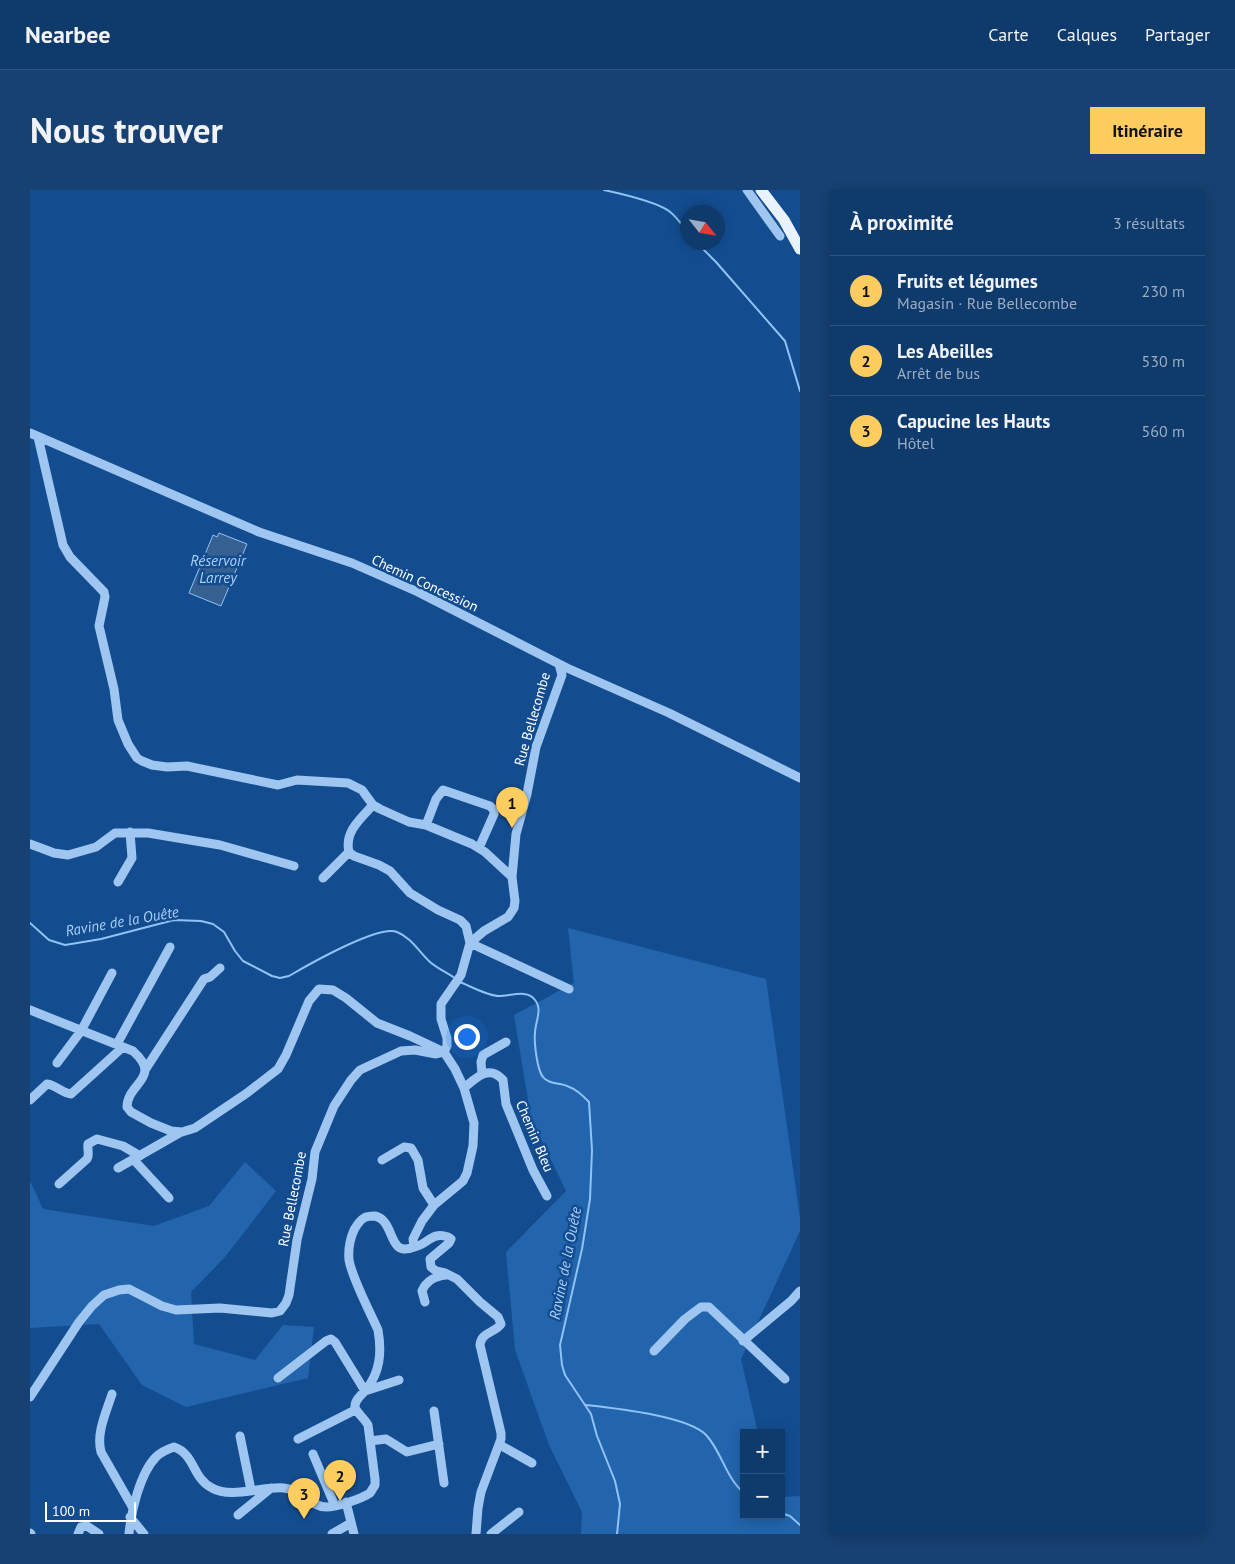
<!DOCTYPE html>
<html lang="fr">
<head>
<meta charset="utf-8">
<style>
	:root { --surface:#0e3a6c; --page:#174172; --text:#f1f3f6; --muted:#9badc2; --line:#2e547f; --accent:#ffcc5f }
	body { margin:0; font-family:"PT Sans",sans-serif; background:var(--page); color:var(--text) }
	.controls { position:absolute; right:15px; bottom:15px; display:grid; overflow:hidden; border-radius:0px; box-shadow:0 2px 12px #0003 }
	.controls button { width:45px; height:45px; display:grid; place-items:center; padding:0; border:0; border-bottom:1px solid var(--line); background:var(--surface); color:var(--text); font:25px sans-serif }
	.compass { position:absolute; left:650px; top:15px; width:45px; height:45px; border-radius:50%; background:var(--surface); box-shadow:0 2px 12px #0003; rotate:121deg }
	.scale { position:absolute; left:15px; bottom:12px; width:91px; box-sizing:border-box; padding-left:5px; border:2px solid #fff; border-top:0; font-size:14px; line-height:18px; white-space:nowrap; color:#fff; -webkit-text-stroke:4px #134d90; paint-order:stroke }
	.you { position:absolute; left:436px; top:846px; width:18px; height:18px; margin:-12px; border:4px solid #fff; border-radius:50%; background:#1a73e8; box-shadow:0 0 0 8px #1a73e833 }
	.badge { display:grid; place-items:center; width:32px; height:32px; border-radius:50%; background:var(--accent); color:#111; font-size:16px; font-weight:700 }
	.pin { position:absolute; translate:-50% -41px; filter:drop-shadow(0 1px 2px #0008) }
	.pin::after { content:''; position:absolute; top:26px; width:18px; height:15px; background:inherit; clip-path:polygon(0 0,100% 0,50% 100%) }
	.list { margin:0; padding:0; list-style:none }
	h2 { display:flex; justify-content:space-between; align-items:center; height:65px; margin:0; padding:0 20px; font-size:21px }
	h2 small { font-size:16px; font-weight:400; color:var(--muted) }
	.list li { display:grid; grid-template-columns:32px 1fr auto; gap:15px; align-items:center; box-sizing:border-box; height:70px; padding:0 20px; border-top:1px solid var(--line) }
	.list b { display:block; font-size:19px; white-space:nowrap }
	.list p { margin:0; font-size:16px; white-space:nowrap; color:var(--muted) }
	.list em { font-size:16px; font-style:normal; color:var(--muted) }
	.map { position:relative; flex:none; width:770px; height:1344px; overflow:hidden; border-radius:0px }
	header { display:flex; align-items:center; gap:30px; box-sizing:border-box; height:70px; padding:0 25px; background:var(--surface); border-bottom:1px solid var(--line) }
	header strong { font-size:24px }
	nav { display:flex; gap:28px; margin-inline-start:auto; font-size:18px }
	.intro { display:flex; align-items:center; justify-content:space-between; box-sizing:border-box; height:120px; padding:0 30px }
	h1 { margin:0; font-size:35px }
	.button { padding:12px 22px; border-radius:0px; background:var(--accent); color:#111; font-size:18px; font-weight:700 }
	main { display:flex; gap:30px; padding:0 30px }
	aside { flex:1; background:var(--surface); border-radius:0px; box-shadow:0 2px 12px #0003 }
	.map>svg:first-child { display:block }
</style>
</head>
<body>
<header>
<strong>Nearbee</strong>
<nav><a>Carte</a><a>Calques</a><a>Partager</a></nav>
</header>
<div class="intro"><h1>Nous trouver</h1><a class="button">Itinéraire</a></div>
<main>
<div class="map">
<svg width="770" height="1344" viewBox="0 0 770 1344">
	<rect width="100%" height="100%" fill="#134d90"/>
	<!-- green -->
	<path fill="#2265ad" d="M538,738l198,51 34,239v13l-59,128 17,74h-14v82h37v-18l19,-1v38h-219l1,-22 -33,-67 -34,-95 -9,-98 60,-61 -35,-73 -17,-103 60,-32z
		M215,972l31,29 -51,66 -34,35 3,52 61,16 28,-35 31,2 -6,51 -122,29 -44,-22 -43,-61 -69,4v-147l13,28 111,17 55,-20z"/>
	<!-- water -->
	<path fill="#356090" stroke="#90c2f5" d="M189,343l28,11 -26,62 -32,-13 24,-58 4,2z"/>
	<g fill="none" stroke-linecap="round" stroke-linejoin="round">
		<!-- stream -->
		<path stroke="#90c2f5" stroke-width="2" d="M574,0c18,4 51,11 65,21 8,6 13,14 19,22
			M666,52l20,20 69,79 15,50
			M0,733l19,17 16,5 36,-6 73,-19 27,1 12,3 11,8 11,19 8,10 29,15 8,2 9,-2c17,-10 90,-52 108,-44 15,6 22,20 33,30 8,7 18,11 26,17
			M430,792c10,4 28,14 39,14 11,0 29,-7 36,4 8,10 0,22 0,33 -1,9 2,37 8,44 5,7 17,6 24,9 9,3 15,9 22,16l3,48 -2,49 -8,50 -22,96 2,20 3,10 26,39 6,22 18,45 5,23 -3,30
			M556,1215c27,3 104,11 121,31 15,17 19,42 37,57
			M751,1323l9,3 10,9"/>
		<!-- minor -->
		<path stroke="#9ec6f1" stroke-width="9" d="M717,0l33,46
			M0,243l229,99 93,31 66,29 149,76 102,45 131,65
			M8,247l25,108 7,12 34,35 1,5 -6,29 15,63 4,31 10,24 9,14 5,3 10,4 15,2 20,-1 91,19 19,-5 51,3 14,7 11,15 7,4 29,13 17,3 46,19 13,8 27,25
			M343,615c-12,13 -29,27 -24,47l5,4 25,9 11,6 20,22 28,17 22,10 6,6 4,17 99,46
			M396,635l10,-26 7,-9 47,16 4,4v4l-15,34
			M0,654l24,9 14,2 28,-8 19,-14h33l72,12 74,21
			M293,688l26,-26
			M88,692l14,-24 -2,-26
			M0,820l103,41c30,27 -6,32 -6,56l4,5 20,11 20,8 11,1 13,-4 52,-35 31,-24 8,-14 23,-54 10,-12 14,1 13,8 31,25 33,13 34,16 11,17 9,19 10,35 -1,23 -6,27 -4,8 -29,24 -12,16 -9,18 1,8c14,-2 17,-16 34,-10l3,2 -2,4 -19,16 1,8 5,4 9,2 12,6 23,23 18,15 3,7c-6,9 -20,8 -21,21l21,88v6l-20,53 -3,16 -2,26
			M87,854l53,-97
			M27,873l24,-32 31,-58
			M115,880l59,-91 6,-2 10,-9
			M452,884l-1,-12 2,-7 23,-13
			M434,898c12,-10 25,-24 39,-8l3,24 27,66 14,26
			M0,910l17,-16c9,1 15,9 24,10l52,-47
			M103,969l36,39
			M352,970l22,-13 7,1 7,12 5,28 11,17
			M88,978l63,-36
			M29,994l28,-25c3,-5 0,-9 1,-15l9,-5 26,7 17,10
			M395,1112l-3,-11c4,-10 14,-15 24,-16
			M713,1151l48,-40 9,-10
			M624,1161l31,-32 16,-12h8l76,72
			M248,1188l48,-37 5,-2 4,3 30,49 34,-11
			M82,1204c-6,19 -16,39 -11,58l32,56
			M0,1207l49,-75 13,-16 12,-11 15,-5 10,-1 33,17 14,4 44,-2 52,5 8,-2 6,-8 3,-8 8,-55 15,-61 3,-27 19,-46 17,-26 9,-10 41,-19 14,-1 21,4 8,-2 3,-6v-8l-6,-19v-15l20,-29 9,-32 14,-12 24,-14 6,-9 1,-7 -3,-24 4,-43 11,-40 9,-47 26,-72 -3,-11
			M404,1221l10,72
			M210,1246l11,54
			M268,1249l57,-29
			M340,1251l16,-2 21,13 32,-8
			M470,1255l32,18
			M283,1264l22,52
			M316,1312l8,32
			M208,1325l33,-27
			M100,1327l14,17
			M0,1343l1,1
			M48,1344l3,-7 6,-1 12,8
			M99,1344c2,-22 11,-61 27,-77 5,-5 12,-8 18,-10 21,7 18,31 38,41 19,11 51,-2 72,0 16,1 27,19 42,19 11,0 35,-8 44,-14l5,-8v-6l-7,-54c-3,-6 -14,-15 -13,-19 0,-6 7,-12 11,-16 14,-18 16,-37 12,-60 -8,-18 -26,-52 -29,-70 -1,-11 1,-21 5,-30 3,-5 5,-9 10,-12 3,-2 7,-2 11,-2 21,5 12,42 39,31
			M302,1344l19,-11
			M461,1344l28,-22"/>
		<!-- major -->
		<path stroke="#e9f2ff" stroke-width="11" d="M731,0l23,30 16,29"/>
	</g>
	<g text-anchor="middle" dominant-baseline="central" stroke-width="5" stroke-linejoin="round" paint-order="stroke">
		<!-- street labels -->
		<g font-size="14" fill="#fff" stroke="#134d90">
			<text transform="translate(395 393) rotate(25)">Chemin Concession</text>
			<text transform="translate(502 529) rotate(-74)">Rue Bellecombe</text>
			<text transform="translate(505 946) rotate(67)">Chemin Bleu</text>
			<text transform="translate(262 1009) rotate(-79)">Rue Bellecombe</text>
		</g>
		<!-- water labels -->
		<g font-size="15" font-style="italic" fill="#aad0f8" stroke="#134d90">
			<text x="188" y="370">Réservoir<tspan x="188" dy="17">Larrey</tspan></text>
			<text transform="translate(92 731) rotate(-10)">Ravine de la Ouête</text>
			<text transform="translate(535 1073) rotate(-79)">Ravine de la Ouête</text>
		</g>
	</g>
</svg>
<div class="controls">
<button>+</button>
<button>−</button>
</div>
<svg class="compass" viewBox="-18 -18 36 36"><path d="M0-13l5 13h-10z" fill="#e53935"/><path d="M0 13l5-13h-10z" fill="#9badc2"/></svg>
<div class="scale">100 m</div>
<div class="you"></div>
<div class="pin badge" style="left:482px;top:638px">1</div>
<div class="pin badge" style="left:310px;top:1311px">2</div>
<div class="pin badge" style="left:274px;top:1329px">3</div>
</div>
<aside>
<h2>À proximité<small>3 résultats</small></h2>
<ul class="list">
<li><span class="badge">1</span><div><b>Fruits et légumes</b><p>Magasin · Rue Bellecombe</p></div><em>230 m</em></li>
<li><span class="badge">2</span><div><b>Les Abeilles</b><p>Arrêt de bus</p></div><em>530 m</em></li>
<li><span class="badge">3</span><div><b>Capucine les Hauts</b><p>Hôtel</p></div><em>560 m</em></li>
</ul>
</aside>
</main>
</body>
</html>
